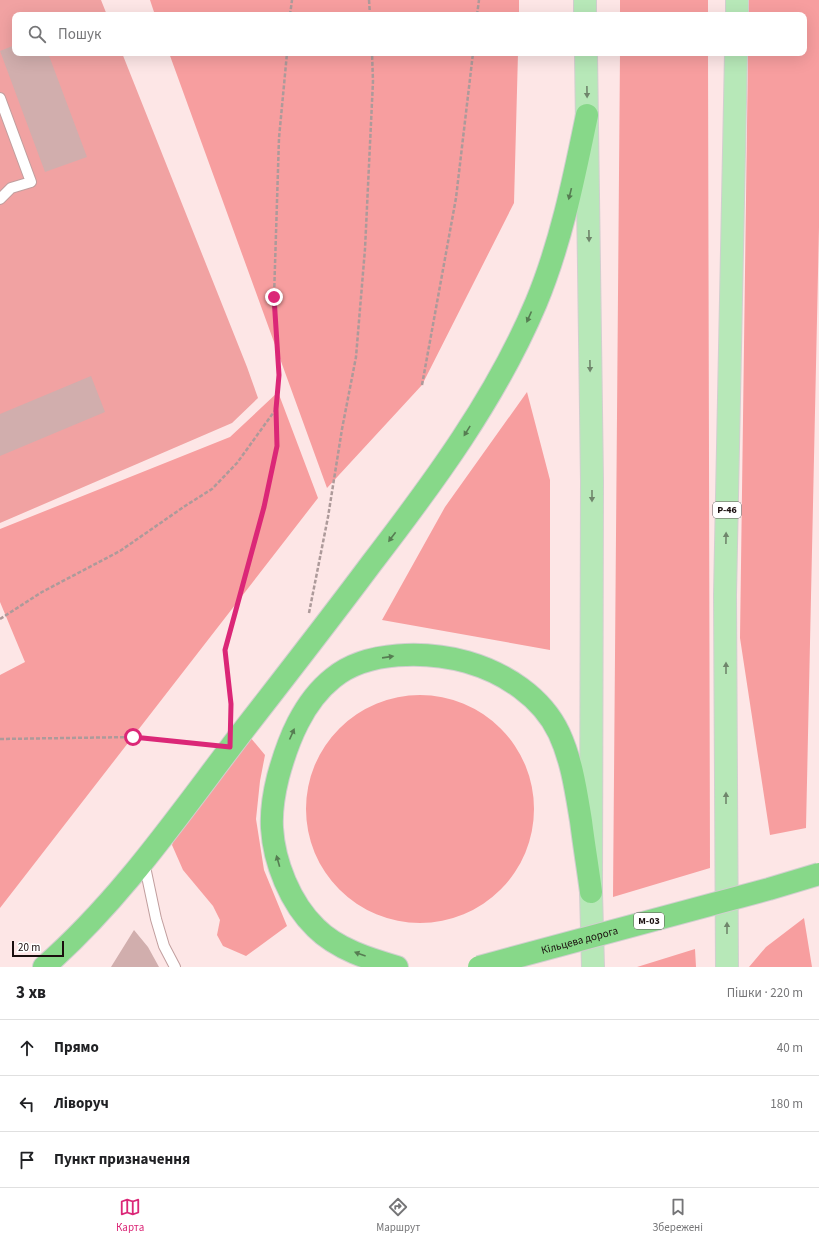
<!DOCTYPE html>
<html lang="uk">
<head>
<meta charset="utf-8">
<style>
	:root { --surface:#fff; --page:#f6f6f6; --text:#202124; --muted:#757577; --line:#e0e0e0; --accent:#db2777 }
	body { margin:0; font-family:"Source Sans 3",sans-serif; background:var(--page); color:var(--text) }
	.scale { position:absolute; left:12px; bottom:10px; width:52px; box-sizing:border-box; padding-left:4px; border:2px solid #1a0e0e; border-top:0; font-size:11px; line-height:14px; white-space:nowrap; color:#1a0e0e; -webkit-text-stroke:3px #fff; paint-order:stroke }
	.stop { position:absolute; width:12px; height:12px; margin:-9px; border:3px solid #db2777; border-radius:50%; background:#fff }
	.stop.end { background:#db2777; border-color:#fff; box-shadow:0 1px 4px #0008 }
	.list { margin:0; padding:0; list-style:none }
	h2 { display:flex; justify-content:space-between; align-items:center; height:52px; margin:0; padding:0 16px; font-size:17px }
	h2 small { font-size:13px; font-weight:400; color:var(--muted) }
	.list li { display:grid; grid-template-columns:26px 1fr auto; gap:12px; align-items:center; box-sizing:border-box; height:56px; padding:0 16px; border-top:1px solid var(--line) }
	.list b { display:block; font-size:15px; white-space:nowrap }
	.list em { font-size:13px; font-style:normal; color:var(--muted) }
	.icon { flex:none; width:22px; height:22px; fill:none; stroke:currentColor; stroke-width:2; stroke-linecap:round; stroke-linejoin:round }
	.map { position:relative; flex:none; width:819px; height:967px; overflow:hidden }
	.search { position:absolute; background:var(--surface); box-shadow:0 4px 16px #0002; left:12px; right:12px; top:12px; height:44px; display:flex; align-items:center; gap:10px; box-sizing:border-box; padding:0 14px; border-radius:8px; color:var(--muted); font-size:15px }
	.sheet { height:220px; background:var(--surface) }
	nav { display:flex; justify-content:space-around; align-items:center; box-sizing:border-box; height:56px; border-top:1px solid var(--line); background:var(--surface); font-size:11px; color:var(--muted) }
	nav a { display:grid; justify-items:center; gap:2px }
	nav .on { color:var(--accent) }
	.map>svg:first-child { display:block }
</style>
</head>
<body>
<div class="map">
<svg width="819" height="967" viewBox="0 0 819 967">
	<rect width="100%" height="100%" fill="#fde6e6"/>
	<!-- green -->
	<path fill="#f1a2a2" d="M0,0h101l6,15h-92v38h107l125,314 11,31 -26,25 -232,100z"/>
	<!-- forest -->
	<path fill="#f79e9f" d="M150,0h369v15h-364z
		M620,0h88v15h-88z
		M748,0h71v227l-13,601 -36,7 -30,-197 8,-585h56v-38h-56z
		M169,53h349l-4,150 -92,182 -95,103z
		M620,53h88l2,815 -97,29z
		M278,392l40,106 -318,410v-233l25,-13 -25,-60v-73l230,-92z
		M527,392l23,88v170l-168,-30 63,-113z
		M306 809a114 114 0 1 1 228 0a114 114 0 1 1-228 0Z
		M250,737l15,18 -5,26 -4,38 8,51 23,56 -41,30 -23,-10 -6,-11 3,-15 -7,-14 -30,-36 -11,-25 8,-21z
		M804,918l8,49h-63l17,-20z
		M695,949l1,18h-59z"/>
	<!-- building -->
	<path fill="#d1aead" d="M15,45v8h33l39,104 -42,15 -45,-121z
		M91,376l14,36 -105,44v-42z
		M134,930l14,17 11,20h-48z"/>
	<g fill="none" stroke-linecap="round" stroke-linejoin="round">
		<!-- lane casing -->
		<g stroke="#c19e9e" stroke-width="12">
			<path id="lane" d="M0,98l31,84 -20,6 -11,11
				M144,862l12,57 8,27 11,21"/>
		</g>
		<!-- primary casing -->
		<g stroke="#d1cfcf" stroke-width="24">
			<path id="primary" d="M585,0v15
				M737,15v-15
				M586,53l6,428 -1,411 2,75
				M727,967l-2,-372 11,-542"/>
		</g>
		<!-- highway casing -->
		<g stroke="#d1cfcf" stroke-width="24">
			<path id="highway" d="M44,967c79,-69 138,-157 202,-240 42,-54 84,-108 125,-163 63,-82 125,-166 165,-261 25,-60 38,-125 51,-188
				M397,967c-28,-8 -60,-18 -81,-39 -26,-25 -42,-66 -44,-100 -1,-18 2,-35 6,-51 10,-37 25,-75 55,-99 34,-28 94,-27 134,-16 38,11 75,35 92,71 13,28 17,58 22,88 3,24 7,48 10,71"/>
		</g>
		<!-- path -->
		<path stroke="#ad9a9a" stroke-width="2.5" stroke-dasharray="4 2" stroke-linecap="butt" d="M369,0l1,15
			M290,15l2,-15
			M477,15l2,-15
			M422,385l34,-187 17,-145
			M309,613l19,-96 14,-88 14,-72 9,-108 8,-168 -1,-28
			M0,619l42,-27 78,-41 65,-45 27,-17 25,-26 39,-54 3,-34 -5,-78 5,-159 8,-85
			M231,715v-11l-6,-54 39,-143 13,-61 -1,-37
			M0,739l133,-2 74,8"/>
		<!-- lane -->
		<use href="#lane" stroke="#fff" stroke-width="10"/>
		<!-- primary -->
		<use href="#primary" stroke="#b7e8b8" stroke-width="22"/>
		<!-- highway -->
		<use href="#highway" stroke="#87d889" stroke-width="22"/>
		<!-- highway-bridge casing -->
		<g stroke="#d1cfcf" stroke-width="24" stroke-linecap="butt">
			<g id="highway-bridge">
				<path id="s1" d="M479,967l290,-78 50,-15"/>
			</g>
		</g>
		<!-- highway-bridge -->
		<use href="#highway-bridge" stroke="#87d889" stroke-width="22"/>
	</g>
	<!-- one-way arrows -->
	<defs><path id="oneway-solid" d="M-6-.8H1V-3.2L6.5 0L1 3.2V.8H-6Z"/></defs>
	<g fill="#70866c">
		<use href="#oneway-solid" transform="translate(587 92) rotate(89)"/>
		<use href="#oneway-solid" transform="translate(589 236) rotate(89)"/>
		<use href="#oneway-solid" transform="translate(590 366) rotate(89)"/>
		<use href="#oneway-solid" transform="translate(592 496) rotate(90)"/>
		<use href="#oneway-solid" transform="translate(726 538) rotate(-89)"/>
		<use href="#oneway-solid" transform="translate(726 668) rotate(-90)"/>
		<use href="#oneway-solid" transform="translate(726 798) rotate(-90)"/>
		<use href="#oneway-solid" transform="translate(727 928) rotate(-90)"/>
	</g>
	<g fill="#567d52">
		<use href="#oneway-solid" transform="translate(570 194) rotate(104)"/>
		<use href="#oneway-solid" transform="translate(529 317) rotate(114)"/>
		<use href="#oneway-solid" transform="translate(467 431) rotate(122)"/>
		<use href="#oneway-solid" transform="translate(392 537) rotate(127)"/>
		<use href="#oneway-solid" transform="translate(388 657) rotate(-8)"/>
		<use href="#oneway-solid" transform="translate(292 734) rotate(-66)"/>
		<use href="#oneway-solid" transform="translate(278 861) rotate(-106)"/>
		<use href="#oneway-solid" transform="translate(360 954) rotate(-160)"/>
	</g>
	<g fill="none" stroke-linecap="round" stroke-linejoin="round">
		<!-- route -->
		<path stroke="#db2777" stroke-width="5" d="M133,737l97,10 1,-43 -6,-54 39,-143 13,-61 -1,-37 3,-34 -5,-78"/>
	</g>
	<g text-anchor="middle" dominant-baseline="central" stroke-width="3.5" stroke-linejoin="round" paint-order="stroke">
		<!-- shield labels -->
		<g fill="#fff" stroke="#5f5656" stroke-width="1">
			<rect x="713" y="502" width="28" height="16" rx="3"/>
			<rect x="634" y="913" width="30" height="16" rx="3"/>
		</g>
		<g font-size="10" font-weight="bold" fill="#1a0e0e">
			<text x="727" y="510">Р-46</text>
			<text x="649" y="921">М-03</text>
		</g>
		<!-- street labels -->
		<g font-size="11" fill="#1a0e0e" stroke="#fff">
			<text stroke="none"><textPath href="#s1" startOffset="104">Кільцева дорога</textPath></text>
		</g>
	</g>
</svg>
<div class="scale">20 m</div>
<div class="stop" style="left:133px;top:737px"></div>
<div class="stop end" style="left:274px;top:297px"></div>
<div class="search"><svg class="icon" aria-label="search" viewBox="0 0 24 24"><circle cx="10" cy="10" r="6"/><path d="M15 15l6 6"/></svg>Пошук</div>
</div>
<section class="sheet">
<h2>3 хв<small>Пішки · 220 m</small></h2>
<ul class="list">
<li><svg class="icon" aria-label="ahead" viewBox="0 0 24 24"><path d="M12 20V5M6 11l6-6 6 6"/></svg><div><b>Прямо</b></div><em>40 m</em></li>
<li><svg class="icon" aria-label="left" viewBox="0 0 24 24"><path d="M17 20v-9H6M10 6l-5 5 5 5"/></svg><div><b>Ліворуч</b></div><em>180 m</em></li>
<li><svg class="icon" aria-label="arrive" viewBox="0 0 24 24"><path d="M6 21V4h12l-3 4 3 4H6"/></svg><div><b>Пункт призначення</b></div></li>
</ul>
</section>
<nav>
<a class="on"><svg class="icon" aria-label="map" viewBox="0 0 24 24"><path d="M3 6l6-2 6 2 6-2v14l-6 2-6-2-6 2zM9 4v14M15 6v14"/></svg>Карта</a>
<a><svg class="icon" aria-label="directions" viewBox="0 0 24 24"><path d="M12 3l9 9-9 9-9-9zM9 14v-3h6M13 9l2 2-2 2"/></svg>Маршрут</a>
<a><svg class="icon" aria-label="saved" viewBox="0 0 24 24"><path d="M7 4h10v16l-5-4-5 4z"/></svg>Збережені</a>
</nav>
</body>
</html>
